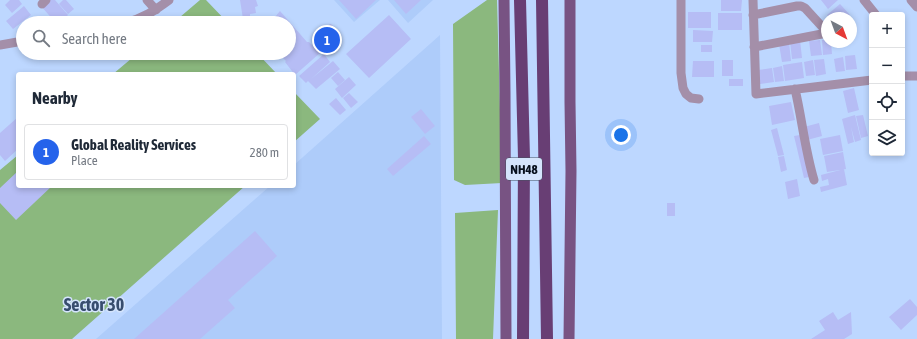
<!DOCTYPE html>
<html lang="en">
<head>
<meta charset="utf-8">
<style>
	:root { --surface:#fff; --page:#f6f6f7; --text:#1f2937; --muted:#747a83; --line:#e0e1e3; --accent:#2563eb }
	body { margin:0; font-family:"Asap Condensed",sans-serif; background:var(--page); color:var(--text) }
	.controls { position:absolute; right:12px; top:12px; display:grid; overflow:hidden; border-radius:4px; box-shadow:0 2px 6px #0003 }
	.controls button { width:36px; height:36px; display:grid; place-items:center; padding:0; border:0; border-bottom:1px solid var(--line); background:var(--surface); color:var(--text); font:20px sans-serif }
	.compass { position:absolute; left:821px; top:12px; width:36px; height:36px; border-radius:50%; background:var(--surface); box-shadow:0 2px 6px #0003; rotate:139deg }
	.you { position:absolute; left:621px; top:135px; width:14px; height:14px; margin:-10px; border:3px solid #fff; border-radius:50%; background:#1a73e8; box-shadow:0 0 0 6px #1a73e833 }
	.badge { display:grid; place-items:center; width:26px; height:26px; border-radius:50%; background:var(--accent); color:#fff; font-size:13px; font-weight:700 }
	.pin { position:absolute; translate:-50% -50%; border:2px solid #fff; box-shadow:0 1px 4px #0006 }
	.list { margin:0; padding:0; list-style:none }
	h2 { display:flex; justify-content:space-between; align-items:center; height:52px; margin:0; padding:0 16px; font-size:17px }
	h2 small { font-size:13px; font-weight:400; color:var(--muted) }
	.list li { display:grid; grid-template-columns:26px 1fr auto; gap:12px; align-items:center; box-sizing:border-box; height:56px; margin:0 8px 8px; padding:0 8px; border:1px solid var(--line); border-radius:4px }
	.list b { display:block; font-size:15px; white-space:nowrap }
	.list p { margin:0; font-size:13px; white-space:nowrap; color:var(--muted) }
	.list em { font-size:13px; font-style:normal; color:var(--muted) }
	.icon { flex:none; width:22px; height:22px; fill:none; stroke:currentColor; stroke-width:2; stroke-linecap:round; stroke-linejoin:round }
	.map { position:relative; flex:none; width:917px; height:339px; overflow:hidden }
	.search { position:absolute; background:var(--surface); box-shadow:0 2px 6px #0003; left:16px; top:16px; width:280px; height:44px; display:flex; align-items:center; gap:10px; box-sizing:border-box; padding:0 14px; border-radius:22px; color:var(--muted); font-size:15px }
	.panel { position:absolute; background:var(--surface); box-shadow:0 2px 6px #0003; left:16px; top:72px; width:280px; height:116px; border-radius:4px }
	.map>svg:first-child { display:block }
</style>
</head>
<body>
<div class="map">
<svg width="917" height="339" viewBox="0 0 917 339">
	<rect width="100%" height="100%" fill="#bdd7ff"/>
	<!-- built -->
	<path fill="#aeccfa" d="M334,0h46l-26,22z
		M388,0h45l-25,23z
		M440,35l2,304h-346l174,-153h24v-21z"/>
	<!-- green -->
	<path fill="#8bb87e" d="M200,0h6l22,23h-55z
		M487,0h10l5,183 -37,2 -11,-5 -1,-156z
		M138,53h119l20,21h-164z
		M294,92l26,27 -26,23z
		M18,155v31h227l-173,153h-72v-169z
		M498,210l-5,129h-37l-1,-126z"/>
	<!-- building -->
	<path fill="#b6bdf5" d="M10,0h9l3,4 -10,9 -7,-8z
		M48,0h7l13,15 -8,8h-4l-16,-18z
		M63,0h3l8,9 -6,5 -9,-10z
		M240,0h16l2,6 -3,1 1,6 -6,1v3l-7,2z
		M339,0h37l-20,19z
		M394,0h27l-15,14z
		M721,0h21l-1,11h-20z
		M821,0h17l-10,9z
		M840,4l10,11 -4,3h-17l-2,-3z
		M24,6l7,9 -18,14 -7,-8z
		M280,11l27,31h2l11,11 -25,22 -10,-13 1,-1 -8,-8h11v-30h-19z
		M688,12h23v16h-23z
		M718,13h24v17h-24z
		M389,15l22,24 -42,39 -23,-24z
		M330,24h1l3,3 -1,1 7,8 -18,16 -7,-7 11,-10 -3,-5z
		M693,30l20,1 -1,11h-19z
		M800,40l2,18 -10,1 -2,-18z
		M820,40l2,15 -11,1 -2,-15z
		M822,40h5v2h4l1,12 -9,1z
		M789,42l2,19 -9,1 -3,-18z
		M701,45h11v7h-11z
		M324,54l6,8 -19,17 22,-18 7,8 -24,20 -8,-8 -2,2 -7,-7z
		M855,55l2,14 -11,1 -1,-14z
		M843,57l2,14 -9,1 -2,-13z
		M824,59l2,15 -10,2 -2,-16z
		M722,60h11v16h-11z
		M813,60l2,15 -9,1 -2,-14z
		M693,61h21v16h-22z
		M802,62l2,16 -19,3 -2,-16z
		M782,66l2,15 -9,1 -2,-14z
		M772,68l2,14 -14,2 -2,-14z
		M338,72l7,8 -7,6 -7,-8z
		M349,77l7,8 -14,13 -7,-9z
		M729,79h14v7h-14z
		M854,88l5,22 -11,3 -5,-22z
		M349,93l9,9 -7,6 -8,-10z
		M336,98l10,12 -6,5 -11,-11z
		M791,102l4,18 -23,5 -3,-19z
		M421,109l14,17 -10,8 -14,-17z
		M855,115l6,25 -6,2 -4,-15 3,15 -6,2 -6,-25z
		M863,115l5,21 -7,2 -5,-22z
		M18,117v32l-13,12 -5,-6v-22z
		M819,123l3,13 -15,4 -3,-13z
		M777,128l7,27 -6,1 -7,-26z
		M800,135l9,42 -5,1 -10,-42z
		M840,135l3,16 -20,4 -3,-16z
		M424,136l7,8 -38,32 -6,-7z
		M843,152l3,17 -19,3 -3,-16z
		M784,156l3,14 -6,2 -3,-15z
		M844,169l3,16 -26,7 -1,-5 9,-2 -1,-6 -6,2 -1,-6z
		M18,171v15h34l-36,34 -16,-17v-15z
		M797,179l3,17 -12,3 -3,-17z
		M667,203h8v13h-8z
		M255,231l22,25 -49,44 7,8 -35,31h-66z
		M910,299l7,8v8l-16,15 -12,-13z
		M833,312l5,8 13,-8 1,22 -8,5h-33l14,-9 -6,-9z"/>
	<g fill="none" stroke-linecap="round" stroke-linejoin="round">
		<!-- minor -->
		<path stroke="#a48fa9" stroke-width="9" d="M147,0l9,10
			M681,0v73l2,15 3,6 5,4 8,1
			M753,0l3,94 116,-14
			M864,0l12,15
			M911,0l6,7
			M42,4l4,-4
			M753,15l44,-9h4l4,2 22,24
			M125,23c19,-5 29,-12 44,-23
			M0,45l23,-4
			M754,47l73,-14
			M902,76h15
			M795,89c7,30 10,61 19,91"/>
		<!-- major -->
		<path stroke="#785383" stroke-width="11" d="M504,0l1,92 1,247
			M569,339l2,-168 -1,-69v-102"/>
		<!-- highway -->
		<path stroke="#683e74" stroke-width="12" d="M520,0l4,158 -1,181
			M542,0l5,339"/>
	</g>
	<g text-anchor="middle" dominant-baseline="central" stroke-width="3" stroke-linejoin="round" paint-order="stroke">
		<!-- shield labels -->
		<rect fill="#d4e4fc" stroke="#445060" stroke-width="1" x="506" y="158" width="36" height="22" rx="3"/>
		<g font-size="13" font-weight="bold" fill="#07101d">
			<text x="524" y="169">NH48</text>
		</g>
		<!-- district labels -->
		<g font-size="18" font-weight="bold" fill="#374d6e" stroke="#d4e4fc">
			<text x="94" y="304">Sector 30</text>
		</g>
	</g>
</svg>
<div class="controls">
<button>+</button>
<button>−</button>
<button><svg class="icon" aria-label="locate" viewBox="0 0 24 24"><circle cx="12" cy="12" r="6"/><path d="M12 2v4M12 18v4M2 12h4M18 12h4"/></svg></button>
<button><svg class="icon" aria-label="layers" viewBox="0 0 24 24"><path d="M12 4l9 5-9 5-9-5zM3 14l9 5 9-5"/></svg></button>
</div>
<svg class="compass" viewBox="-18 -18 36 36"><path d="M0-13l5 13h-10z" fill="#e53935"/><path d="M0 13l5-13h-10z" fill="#747a83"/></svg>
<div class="you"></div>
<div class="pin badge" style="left:327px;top:40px">1</div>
<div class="search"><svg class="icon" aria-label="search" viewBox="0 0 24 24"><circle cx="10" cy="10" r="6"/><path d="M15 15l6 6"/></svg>Search here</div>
<section class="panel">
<h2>Nearby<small></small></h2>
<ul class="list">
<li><span class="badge">1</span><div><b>Global Reality Services</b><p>Place</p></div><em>280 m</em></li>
</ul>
</section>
</div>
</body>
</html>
